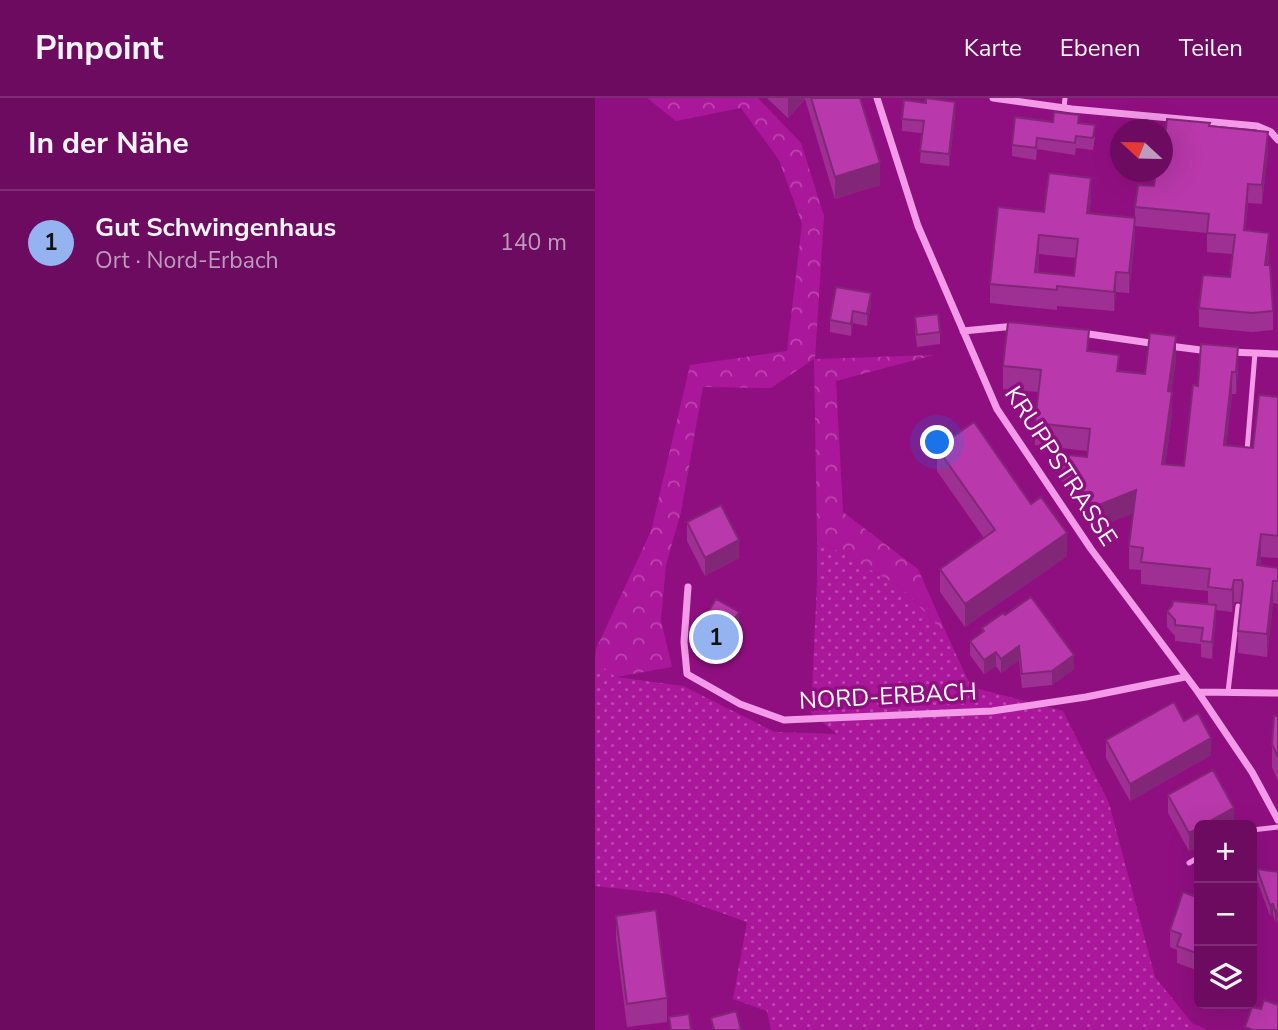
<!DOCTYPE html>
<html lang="de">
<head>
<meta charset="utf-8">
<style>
	:root { --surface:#6c0b60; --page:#711466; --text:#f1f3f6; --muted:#be9bbd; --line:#7f2b75; --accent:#95b2f1 }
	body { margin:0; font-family:"Nunito Sans",sans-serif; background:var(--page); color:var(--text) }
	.controls { position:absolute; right:21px; bottom:21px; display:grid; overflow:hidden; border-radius:10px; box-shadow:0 7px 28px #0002 }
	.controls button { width:63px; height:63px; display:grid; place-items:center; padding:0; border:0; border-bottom:2px solid var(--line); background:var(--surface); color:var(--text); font:35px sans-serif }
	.compass { position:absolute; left:515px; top:21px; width:63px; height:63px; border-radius:50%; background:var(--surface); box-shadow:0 7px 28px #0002; rotate:292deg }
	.you { position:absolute; left:343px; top:345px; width:24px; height:24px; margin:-18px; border:5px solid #fff; border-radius:50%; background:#1a73e8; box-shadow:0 0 0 10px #1a73e833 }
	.badge { display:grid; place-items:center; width:46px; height:46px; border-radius:50%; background:var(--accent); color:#111; font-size:23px; font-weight:700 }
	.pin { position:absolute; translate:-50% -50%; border:4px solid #fff; box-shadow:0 2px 7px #0006 }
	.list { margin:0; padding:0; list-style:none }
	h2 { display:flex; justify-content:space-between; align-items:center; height:91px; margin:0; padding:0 28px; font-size:30px }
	h2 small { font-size:23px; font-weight:400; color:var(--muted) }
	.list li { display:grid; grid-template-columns:46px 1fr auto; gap:21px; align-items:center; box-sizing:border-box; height:105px; padding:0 28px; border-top:2px solid var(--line) }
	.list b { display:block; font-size:26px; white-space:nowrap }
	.list p { margin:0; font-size:23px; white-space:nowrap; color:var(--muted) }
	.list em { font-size:23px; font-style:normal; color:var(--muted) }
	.icon { flex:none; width:38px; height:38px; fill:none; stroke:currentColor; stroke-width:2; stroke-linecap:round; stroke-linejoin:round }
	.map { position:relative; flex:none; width:683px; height:932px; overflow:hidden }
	header { display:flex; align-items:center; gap:42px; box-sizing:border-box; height:98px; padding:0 35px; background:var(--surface); border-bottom:2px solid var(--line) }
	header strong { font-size:33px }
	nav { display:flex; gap:38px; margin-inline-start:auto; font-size:24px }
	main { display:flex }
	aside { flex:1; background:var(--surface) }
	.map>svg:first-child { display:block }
</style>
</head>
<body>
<header>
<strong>Pinpoint</strong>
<nav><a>Karte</a><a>Ebenen</a><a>Teilen</a></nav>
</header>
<main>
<aside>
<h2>In der Nähe<small></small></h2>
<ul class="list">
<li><span class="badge">1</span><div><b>Gut Schwingenhaus</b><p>Ort · Nord-Erbach</p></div><em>140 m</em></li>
</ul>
</aside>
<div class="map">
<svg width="683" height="932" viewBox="0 0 683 932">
	<defs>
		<pattern id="grass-dots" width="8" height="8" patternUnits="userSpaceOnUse" patternTransform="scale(1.75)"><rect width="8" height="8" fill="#ab179a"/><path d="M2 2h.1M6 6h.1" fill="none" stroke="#bc45ae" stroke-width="1.8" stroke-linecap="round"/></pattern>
		<pattern id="forest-crowns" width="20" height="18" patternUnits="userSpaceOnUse" patternTransform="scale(1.75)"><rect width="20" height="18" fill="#ab179a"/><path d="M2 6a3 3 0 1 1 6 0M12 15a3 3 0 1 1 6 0" fill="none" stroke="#bc45ae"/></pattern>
	</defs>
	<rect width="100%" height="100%" fill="#900f80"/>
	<!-- grass -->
	<path fill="url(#grass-dots)" d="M222,441l85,49 46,49 23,50 92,24 46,92 46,174 37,46 15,7h-436l-4,-19 -34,-12 14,-77 -79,-28 -73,-8v-225l21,16 67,9 92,46 62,2 -26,-21 6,-131z"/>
	<!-- forest -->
	<path fill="url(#forest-crowns)" d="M52,0h111l43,45 23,73 -9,143 119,-4 -98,26 7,131 75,57 30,68 -46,-49 -85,-49 -3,-180 -43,29 -68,-1 -22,125 -15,53 -5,55 11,47 -56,10 -21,-16 1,-12 55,-118 39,-166 97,-14 15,-127 -23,-64 -38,-52 -65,13z"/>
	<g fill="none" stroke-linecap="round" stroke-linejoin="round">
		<!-- service -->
		<path stroke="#f39ae9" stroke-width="5" d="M469,10l1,-10
			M652,353l8,-98
			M633,594l10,-86
			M657,732l26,-3
			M594,765l10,-6"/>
		<!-- minor -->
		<path stroke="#f39ae9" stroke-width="7" d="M282,0l41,128 79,183 94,140 107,143 54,80 26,48
			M398,0l79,11 185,17 14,6 7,8
			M368,233l52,-5
			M487,235l75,11
			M574,248l40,5
			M636,254l47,2
			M93,489l-4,55 3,32 53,30 44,16 208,-9 94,-14 99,-20
			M603,594l80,1"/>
	</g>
	<!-- wall -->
	<path fill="#9f3093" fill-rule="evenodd" d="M172,0h93l20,87 -45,14 -30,-100 -17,19z
		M331,5l29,11 -6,52 -29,-3 2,-30 -20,-2v-12z
		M458,24l26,1 16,14 -2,13 -17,-2 -1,7 -38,-6 -1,11 -24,-4v-11z
		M615,28l58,25 -6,53 -14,-1 -3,27 24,22 -1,13 5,46v19l-21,2 -53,-5v-19l31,-31 3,-23 -26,-2v-19l-72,-7v-19l19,-21 10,-42z
		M496,100l-2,16 46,24 -6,55 -13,-1 -2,19 -57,-5v4l-67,-7v-19l54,-72zM444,156l37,4 -2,18 -36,-4z
		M276,207l-4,21 -14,-3 -2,13 -21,-4v-12z
		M320,219l25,15v12l-23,3 -2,-17z
		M494,253l30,20 26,3 31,-15 -5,33 1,22 -7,51 19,1 14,-80 40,-16 -2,24h-4l-6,51 27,3 25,-51v161l-17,-1 -1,9 18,2v36l-5,-1 -6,54 -29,-4v-22l3,-29h-7l-2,10 -16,-2 -4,49 -11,-2v-13l-26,-3v-5l-8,-9v-16l41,-7v-13l-67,-7v-14l-12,-1v-23l4,-33 -39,16 -36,-53v-22l29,3v-6l-52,-6v-22l3,-31 -35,-3v-23z
		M342,350l130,108 -102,71 -25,-35v-23l44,-31 -47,-67z
		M92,424l52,36 -34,18 -18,-35z
		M410,517l69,54 -22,16 -30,3 -3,-28 -18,13 -5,-7 -12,8 -14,-19v-14l12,-8v-5z
		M144,527l-24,39 -22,-14v-12z
		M683,618v65l-6,-14v-23z
		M511,642l105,15 -81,46 -24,-43z
		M573,697l66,30h-35v21l-10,5 -21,-38z
		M662,771l21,3v49l-3,1 -2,-7 -3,1 -13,-36z
		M604,800v73l-22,-8v-13l-7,-3v-17z
		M21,818l51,82v24l-40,5 -11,-88z"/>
	<!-- shaded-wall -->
	<path fill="#822778" d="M193,0h17l-17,20z
		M360,4v12l-6,52v-12z
		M673,34v19l-6,53v-19z
		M285,65v22l-45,14v-22z
		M496,80v20l-4,35v-20z
		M653,86v19l-4,46v-19z
		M540,120v20l-6,55v-20z
		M674,135v19l-4,32v-19z
		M444,137v19l-4,37v-19z
		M521,174v20l-2,19v-19z
		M276,195v12l-4,21v-12z
		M258,213v12l-2,13v-12z
		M581,238v23l-8,55v-23z
		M643,249v23l-2,24v-22z
		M637,274v22l-8,73v-22z
		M577,294v22l-10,73v-23z
		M541,392v22l-42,17v-22z
		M472,435v23l-102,71v-23z
		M666,436v23l-4,31v-23z
		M144,442v18l-34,18v-18z
		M639,482v22l-2,10v-22z
		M678,483v22l-6,54v-23z
		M621,507v16l-4,38v-17z
		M144,514v13l-24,39v-13z
		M424,548v14l-18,13v-14z
		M401,554v14l-12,8v-14z
		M479,557v14l-22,16v-14z
		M616,640v17l-81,46v-17z
		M639,710v17h-31z
		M604,730v18l-10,5v-18z
		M678,806v11l-3,1v-11z
		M683,812v11l-3,1v-11z"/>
	<!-- building -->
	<path fill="#b938ab" stroke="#822778" stroke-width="2" fill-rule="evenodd" d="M216,0h49l20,65 -45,14z
		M331,0l29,4 -6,52 -29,-3 4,-30 -22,-2 2,-19 22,3z
		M459,14l25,3 -1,8 17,2 -2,13 -17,-2 -1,7 -38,-5 -1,10 -24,-3 3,-28 38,5z
		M572,21l43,4 -1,3 59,6 -6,53 -14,-1 -4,46 25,3 -4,32h5l3,46 -21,2 -53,-5 4,-33 27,2 5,-42 -28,-2 2,-19 -74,-7 3,-22 16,1 2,-14h7v-28h1z
		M454,75l42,5 -4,35 48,5 -6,55 -13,-1 -2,20 -57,-6v4l-67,-6 8,-77 46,5zM444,137l39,4 -4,37 -39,-4z
		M241,189l35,6 -4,21 -14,-3 -2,13 -21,-4z
		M343,216l2,18 -23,3 -2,-18z
		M413,224l81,8 -2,21 32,4 -2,16 28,3 5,-41 26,3 -8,55 4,1 -10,72 22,2 9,-81 5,1 3,-42 37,3 -2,25h-4l-8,73 29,3 6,-53 19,2v139l-17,-2 -4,31 21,3v13h-5l-6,53 -29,-3 5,-47 -1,-4h-8l-2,10 -24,-3 2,-18 -69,-7 2,-14 -14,-2 7,-56 -42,17 -36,-53 29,3 3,-28 -55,-6 6,-53 -38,-4z
		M379,324l57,82 10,-7 26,36 -102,71 -25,-35 55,-39 -58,-82z
		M126,407l18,35 -34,18 -18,-36z
		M436,499l43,58 -22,16 -30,3 -3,-28 -18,13 -5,-7 -12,8 -14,-19 14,-10 -2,-3 21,-15 2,2z
		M121,501l23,13 -24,39 -22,-13z
		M578,503l43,4 -4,37 -11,-1 2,-13 -28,-3v-5l-8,-9 5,-5z
		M579,604l10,19 14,-8 13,25 -81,46 -24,-44z
		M679,618h4v41l-6,-13z
		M618,672l21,38 -31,17h-4v3l-10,5 -21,-38z
		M662,771l21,3v38l-3,1 -2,-7 -3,1z
		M588,794l16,6v56l-22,-8 4,-12 -11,-4z
		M61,812l11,88 -40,6 -11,-88z
		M669,902l14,5v25h-25l-8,-3 7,-20 9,2z
		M141,913l5,19h-27l-3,-12z
		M94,916l2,16h-20l-2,-13z"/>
	<g text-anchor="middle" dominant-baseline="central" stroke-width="7" stroke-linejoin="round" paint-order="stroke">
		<!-- street labels -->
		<g font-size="24" fill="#fff" stroke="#900f80">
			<text transform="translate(466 368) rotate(57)">KRUPPSTRASSE</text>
			<text transform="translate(293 598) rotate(-3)">NORD-ERBACH</text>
		</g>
	</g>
</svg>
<div class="controls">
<button>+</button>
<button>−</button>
<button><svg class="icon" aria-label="layers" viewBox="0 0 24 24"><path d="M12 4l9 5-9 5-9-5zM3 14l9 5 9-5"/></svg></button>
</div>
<svg class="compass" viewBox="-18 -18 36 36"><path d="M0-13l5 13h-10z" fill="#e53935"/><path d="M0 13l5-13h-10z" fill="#be9bbd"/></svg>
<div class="you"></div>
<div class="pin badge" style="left:121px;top:539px">1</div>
</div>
</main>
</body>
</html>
